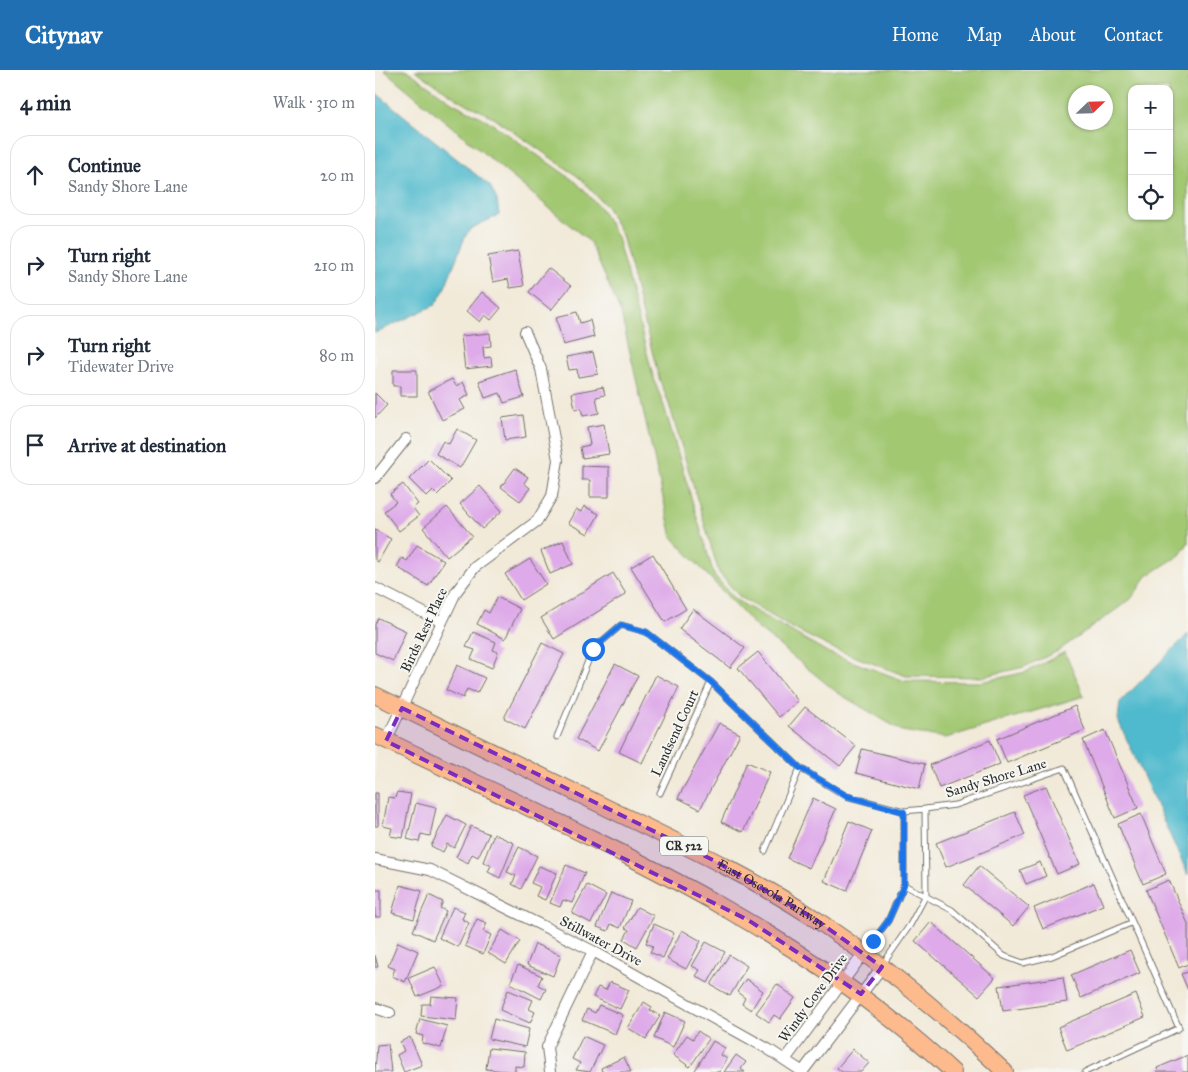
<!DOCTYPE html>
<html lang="en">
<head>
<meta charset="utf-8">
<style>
	:root { --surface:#fff; --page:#f2f2f3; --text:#1f2937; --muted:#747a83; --line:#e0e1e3; --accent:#1f6fb2 }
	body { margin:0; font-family:"IM FELL Great Primer",serif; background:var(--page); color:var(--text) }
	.controls { position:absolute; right:15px; top:15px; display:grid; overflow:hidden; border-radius:10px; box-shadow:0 1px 4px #0004 }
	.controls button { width:45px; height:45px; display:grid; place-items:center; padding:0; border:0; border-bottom:1px solid var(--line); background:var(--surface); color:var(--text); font:25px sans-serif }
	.compass { position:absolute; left:693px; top:15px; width:45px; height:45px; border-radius:50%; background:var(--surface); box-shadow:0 1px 4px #0004; rotate:67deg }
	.stop { position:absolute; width:15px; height:15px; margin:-11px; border:4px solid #1a73e8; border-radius:50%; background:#fff }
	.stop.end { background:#1a73e8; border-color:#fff; box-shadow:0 1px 5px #0008 }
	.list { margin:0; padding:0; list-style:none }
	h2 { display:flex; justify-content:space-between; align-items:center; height:65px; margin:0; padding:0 20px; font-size:21px }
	h2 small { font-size:16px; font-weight:400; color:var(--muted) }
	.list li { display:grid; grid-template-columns:32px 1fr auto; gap:15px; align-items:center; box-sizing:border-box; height:80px; margin:0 10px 10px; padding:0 10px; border:1px solid var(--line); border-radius:20px }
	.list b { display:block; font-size:19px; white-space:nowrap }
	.list p { margin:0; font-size:16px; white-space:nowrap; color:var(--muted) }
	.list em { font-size:16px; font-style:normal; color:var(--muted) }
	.icon { flex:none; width:28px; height:28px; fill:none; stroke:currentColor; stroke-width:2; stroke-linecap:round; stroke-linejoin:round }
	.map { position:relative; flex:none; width:813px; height:1002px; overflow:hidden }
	header { display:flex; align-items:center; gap:30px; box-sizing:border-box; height:70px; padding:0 25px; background:var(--accent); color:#fff }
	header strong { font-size:24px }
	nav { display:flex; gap:28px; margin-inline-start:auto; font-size:18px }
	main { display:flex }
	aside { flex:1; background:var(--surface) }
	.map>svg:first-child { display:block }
</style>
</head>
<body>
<header>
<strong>Citynav</strong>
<nav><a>Home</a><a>Map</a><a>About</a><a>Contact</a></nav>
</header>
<main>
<aside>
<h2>4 min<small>Walk · 310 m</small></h2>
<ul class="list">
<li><svg class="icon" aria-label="ahead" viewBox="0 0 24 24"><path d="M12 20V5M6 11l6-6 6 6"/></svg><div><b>Continue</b><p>Sandy Shore Lane</p></div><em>20 m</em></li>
<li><svg class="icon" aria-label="right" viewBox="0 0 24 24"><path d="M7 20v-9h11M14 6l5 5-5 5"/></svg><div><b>Turn right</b><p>Sandy Shore Lane</p></div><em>210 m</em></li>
<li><svg class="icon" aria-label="right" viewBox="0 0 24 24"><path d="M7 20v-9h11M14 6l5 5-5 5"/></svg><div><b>Turn right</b><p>Tidewater Drive</p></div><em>80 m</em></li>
<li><svg class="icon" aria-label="arrive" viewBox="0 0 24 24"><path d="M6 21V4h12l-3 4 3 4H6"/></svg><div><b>Arrive at destination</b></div></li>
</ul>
</aside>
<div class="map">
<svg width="813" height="1002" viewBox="0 0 813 1002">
	<rect width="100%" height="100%" fill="#f6f6f2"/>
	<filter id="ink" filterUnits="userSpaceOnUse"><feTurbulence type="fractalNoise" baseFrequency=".02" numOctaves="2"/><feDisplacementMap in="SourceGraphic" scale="10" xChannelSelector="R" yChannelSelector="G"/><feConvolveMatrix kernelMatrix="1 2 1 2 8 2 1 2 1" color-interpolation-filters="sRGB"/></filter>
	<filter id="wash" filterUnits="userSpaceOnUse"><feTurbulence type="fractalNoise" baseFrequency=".0096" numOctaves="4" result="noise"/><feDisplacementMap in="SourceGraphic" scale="20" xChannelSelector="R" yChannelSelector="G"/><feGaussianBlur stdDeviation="1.12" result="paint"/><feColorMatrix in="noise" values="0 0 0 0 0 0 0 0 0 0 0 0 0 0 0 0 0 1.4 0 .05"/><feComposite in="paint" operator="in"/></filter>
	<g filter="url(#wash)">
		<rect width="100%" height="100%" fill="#f2ead9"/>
		<!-- green -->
		<path fill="#a2c872" stroke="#667a4e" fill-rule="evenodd" d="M9,0h23l46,33 34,17 89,62 25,27 16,28 37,143 10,26 50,169 22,25 93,53 76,28 76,1 45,-10 39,-20 19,44 -138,42 -44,-7 -64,-38 -83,-67 -83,-89 -51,-224 -31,-71z
			M40,0h773v473l-8,12 -33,21 -16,23 -73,52 -34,16 -43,10 -75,-1 -74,-28 -40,-20 -52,-31 -21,-24 -50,-169 -10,-26 -37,-143 -16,-29 -26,-28 -89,-62 -34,-17zM757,19h37v127h-37zM730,22v30h-30v-30z"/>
		<!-- water -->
		<path fill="#50bacd" stroke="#3e727c" d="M0,22l115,94 7,14 2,15 -29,14 -5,8 -22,55 -8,13 -60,28z
			M813,564v241l-70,-155 2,-18z"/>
		<g id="blocks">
			<!-- building -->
			<path fill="#deaae9" d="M143,181l6,35 -14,2 -2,-9 -15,3 -5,-26z
				M173,198l23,18 -20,24 -22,-18z
				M107,222l19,16 -10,12 -6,-5 -5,7 -13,-11z
				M202,242l3,11 10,-3 4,17 -31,8 -7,-28z
				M115,263l1,13 -8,1 1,11 7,-1 1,9 -27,3 -4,-33z
				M218,282l5,22 -20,3 -1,-8 -8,1 -3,-13z
				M140,299l9,28 -20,6 -4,-10 -15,5 -6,-17z
				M18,300h24v26h-17v-10h-7z
				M77,309l4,7 7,-4 6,13 -9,5 5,9 -23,11 -14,-29z
				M228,317l2,8 -9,2 3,16 -16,3 -2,-8 -6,1 -3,-16z
				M0,323l12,12 -12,13z
				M148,345l3,22 -21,3 -3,-22z
				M229,354l5,30 -27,4 -2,-11 10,-2 -3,-18z
				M82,359l19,11 -16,28 -24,-14 7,-13 6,3z
				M54,389l22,22 -14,14 -4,-4 -6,6 -18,-18z
				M207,396l27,1v30h-19v-17h-8z
				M140,398l13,9 -4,6 6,5 -10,13 -19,-14z
				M28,414l15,20 -5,4 6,8 -20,15 -15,-20 12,-9 -6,-8z
				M105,416l22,25 -20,18 -22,-25z
				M209,436l15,8 -11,20 -20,-11 8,-14 5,3z
				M72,437l25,29 -25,21 -24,-29z
				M0,460l16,9 -13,23 -3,-2z
				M188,471l10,23 -23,10 -9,-23z
				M42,475l27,16 -16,25 -31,-19 5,-9 5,3z
				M278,484l33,55 -21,13 -34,-55z
				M155,489l16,25 -25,16 -16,-26z
				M238,503l13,21 -72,45 -13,-21z
				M122,527l23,12 -15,30 -28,-15 7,-14 5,3z
				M318,539l52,39 -15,20 -51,-39z
				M3,548l28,13 -13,30 -18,-8v-29z
				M98,562l23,10 -3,8 5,2 -6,16 -21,-9 4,-9 -9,-3z
				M167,573l22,11 -39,75 -21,-11z
				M383,582l40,49 -19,16 -41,-49z
				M240,594l23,12 -40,75 -22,-12z
				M82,595l28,13 -8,15 -10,-4 -4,9 -17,-8z
				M281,605l23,12 -37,76 -23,-11z
				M700,636l10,24 -78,33 -10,-24z
				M430,637l51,39 -16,20 -51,-40z
				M344,653l21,11 -40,75 -22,-11z
				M730,660l33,78 -23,10 -32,-78z
				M615,670l10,24 -61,24 -9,-23z
				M487,679l63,15 -6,25 -63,-16z
				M372,692l23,10 -27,60 -22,-10z
				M671,716l34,78 -23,10 -34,-79z
				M22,722l14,2 -8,44 -13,-2 2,-8 -9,-2 5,-29 7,1z
				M0,723h3v33h-3z
				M438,728l23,11 -27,59 -22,-10z
				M41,733l20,5 -6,28 -9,-2 -2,8 -12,-3z
				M640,742l10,23 -79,32 -10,-24z
				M766,744l25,60 -23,10 -25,-60z
				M72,745l19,10 -12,23 -7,-4 -4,8 -12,-6z
				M474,751l23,10 -25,60 -23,-10z
				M96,756l18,8 -11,23 -6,-3 -4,9 -12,-6z
				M119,764l20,9 -14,35 -12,-6 3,-7 -8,-3z
				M144,777l18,9 -16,33 -9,-5 4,-8 -9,-4z
				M665,792l6,14 -20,8 -6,-14z
				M191,795l19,8 -13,30 -9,-3 -3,7 -10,-4z
				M164,796l18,7 -12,27 -9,-4 4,-9 -9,-4z
				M604,796l50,41 -16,19 -49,-41z
				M794,810l19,44v40l-9,4 -33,-78z
				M719,813l9,22 -60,24 -9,-21z
				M25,815l22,6 -8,28 -22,-6z
				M212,815l19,10 -15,28 -19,-10z
				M0,820h6v27h-6z
				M236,823l20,8 -11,27 -9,-4 -3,7 -11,-4z
				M54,825l14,7 -3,6 6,3 -13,29 -20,-9z
				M78,837l12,5 -3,7 7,4 -11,24 -19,-9z
				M262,837l17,9 -17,31 -13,-8 5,-9 -4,-2z
				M102,849l10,4 -4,8 8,4 -8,19 -18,-8z
				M556,852l64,56 -16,18 -64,-55z
				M279,854l20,9 -11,25 -13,-6 3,-6 -7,-3z
				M127,860l18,11 -14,23 -18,-11z
				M307,860l19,11 -15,28 -19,-10z
				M23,872l20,9 -13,31 -13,-6 3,-7 -7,-3z
				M331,872l19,10 -17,31 -12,-7 4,-6 -8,-4z
				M160,874l26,11 -8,21 -26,-11z
				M755,880l10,23 -59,25 -10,-23z
				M0,885l3,12h-3z
				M354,885l18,11 -17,30 -19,-11z
				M143,895l24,11 -4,9 8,4 -5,10 -31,-16z
				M60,897l9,19 -27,11 -8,-19z
				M813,902v18l-7,-16z
				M688,907l4,25 -64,9 -4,-25z
				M371,909l17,12 -12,19 -9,-6 3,-6 -8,-6z
				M235,912l19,8 -9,19 -27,-12 5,-10 8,3z
				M402,914l18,14 -15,21 -6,-4 -5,7 -13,-9z
				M133,920l25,10 -4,9 6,3 -5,11 -30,-13z
				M761,924l9,23 -78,33 -9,-23z
				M56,926l27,2 -2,22 -35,-4 1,-12h8z
				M269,932l8,5 -2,3 10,6 -14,23 -18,-11z
				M224,935l24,10 -8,19 -33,-14 5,-11 8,4z
				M290,942l20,9 -12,26 -19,-9z
				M45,949l27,7 -6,22 -19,-5 1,-7 -7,-2z
				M119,949l35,10 -4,18 -36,-8z
				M323,961l11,8 -19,28 -17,-12 14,-20 6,4z
				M208,966l20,9 -13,27 -14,-2 4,-7 -8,-4z
				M35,967l12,28 -18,7 -7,-17 7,-4 -4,-9z
				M338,971l12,7 -4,7 6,4 -8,13h-25z
				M13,974l3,28h-16l2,-27z
				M114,978l36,4 -1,15 -9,-1v6l-29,-3z
				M478,979l16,14 -8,9h-19l-5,-4z
				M361,985l10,7 -5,7 4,3h-21z
				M813,985v17h-30l-1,-4z
				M249,987l7,15h-29l-1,-4z"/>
		</g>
	</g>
	<g filter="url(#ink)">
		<use href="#blocks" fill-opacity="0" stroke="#716e68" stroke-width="1"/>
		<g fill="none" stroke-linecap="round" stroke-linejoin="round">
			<!-- lane casing -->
			<g stroke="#716e68" stroke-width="7">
				<path id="lane" d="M182,667l36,-88 28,-24 25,7 65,50 89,86 46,28 58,15 21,-2 30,-4 109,-37 115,260 -94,44
					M285,723l51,-111
					M390,781l35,-83
					M529,815l48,25 52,46 19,7 29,-7 79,-33
					M491,880l22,-29 16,-36v-74
					M508,894l27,-39 16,-30 -1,-86"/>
			</g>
			<!-- street casing -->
			<g stroke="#716e68" stroke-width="12">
				<path id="street" d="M0,408l31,-39
					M0,518l67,34
					M11,671l70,-149 19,-25 62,-46 15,-25 6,-36 -17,-91 -16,-37
					M0,789l55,11 163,81 175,98 35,23
					M0,938l15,5
					M410,990l79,-107
					M428,1001l79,-104
					M175,1002l-3,-25 46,-96"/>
			</g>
			<!-- primary casing -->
			<g stroke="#716e68" stroke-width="18">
				<g id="primary">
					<path id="s1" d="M0,625c85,41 170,82 255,124 64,31 128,62 187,101 67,45 129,96 188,152"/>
					<path d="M0,665c201,97 413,183 578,337"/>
				</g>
			</g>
			<!-- lane -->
			<use href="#lane" stroke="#fff" stroke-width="5"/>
			<!-- street -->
			<use href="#street" stroke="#fff" stroke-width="10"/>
			<!-- primary -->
			<use href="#primary" stroke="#fcba8d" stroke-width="16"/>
		</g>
	</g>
	<g fill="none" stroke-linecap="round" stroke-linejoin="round" filter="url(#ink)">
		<!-- route -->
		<path stroke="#1a73e8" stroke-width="6" d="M218,579l28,-24 25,7 65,50 89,86 47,28 57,16v73l-16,36 -15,20"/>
	</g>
	<!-- marked area -->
	<path fill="#7b2cbf" fill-opacity="0.2" stroke="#7b2cbf" stroke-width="4" stroke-dasharray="10 6" stroke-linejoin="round" d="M27,638l313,153 100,58 67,48 -21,27 -113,-74 -362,-179z"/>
	<g text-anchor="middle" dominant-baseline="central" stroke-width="4" stroke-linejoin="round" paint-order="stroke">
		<!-- shield labels -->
		<rect fill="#f6f6f2" stroke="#686867" stroke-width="1" x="285" y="766.5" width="48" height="19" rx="4"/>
		<g font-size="12" font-weight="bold" fill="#2b2b2b">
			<text x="309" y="776">CR 522</text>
		</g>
		<!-- street labels -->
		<g font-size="14" fill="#2b2b2b" stroke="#f6f6f2">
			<text transform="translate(49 560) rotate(-65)">Birds Rest Place</text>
			<text transform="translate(300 663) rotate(-65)">Landsend Court</text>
			<text transform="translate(621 708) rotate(-17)">Sandy Shore Lane</text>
			<text stroke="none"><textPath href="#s1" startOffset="444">East Osceola Parkway</textPath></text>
			<text transform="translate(226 871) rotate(28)">Stillwater Drive</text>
			<text transform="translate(438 928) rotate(-54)">Windy Cove Drive</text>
		</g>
	</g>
</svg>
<div class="controls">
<button>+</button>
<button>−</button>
<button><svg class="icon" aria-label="locate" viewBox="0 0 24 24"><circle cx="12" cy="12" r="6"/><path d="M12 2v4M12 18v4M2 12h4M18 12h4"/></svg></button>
</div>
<svg class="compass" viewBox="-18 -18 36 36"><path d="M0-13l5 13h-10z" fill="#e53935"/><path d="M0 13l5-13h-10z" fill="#747a83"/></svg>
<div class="stop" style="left:218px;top:579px"></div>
<div class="stop end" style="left:498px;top:871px"></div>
</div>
</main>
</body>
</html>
